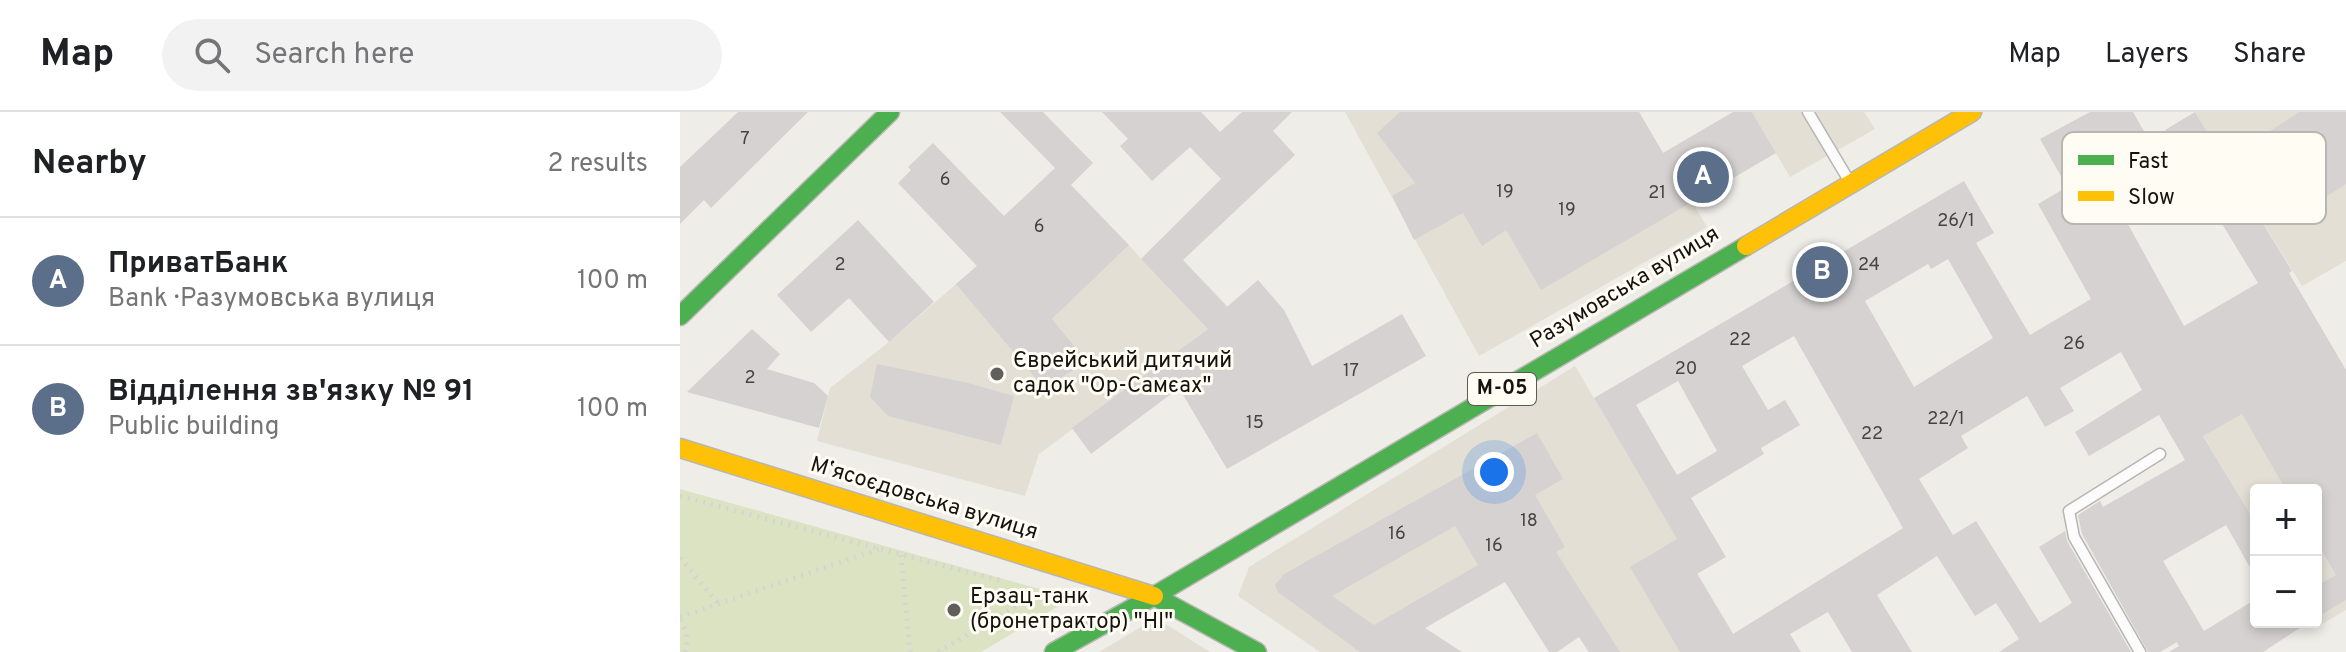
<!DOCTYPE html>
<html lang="en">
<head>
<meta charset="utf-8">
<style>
	:root { --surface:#fff; --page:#f2f2f2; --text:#202124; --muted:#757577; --line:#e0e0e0; --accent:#0b8043 }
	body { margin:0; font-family:Overpass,sans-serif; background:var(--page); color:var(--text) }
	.controls { position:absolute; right:24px; bottom:24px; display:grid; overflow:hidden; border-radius:8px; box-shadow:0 4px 12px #0003 }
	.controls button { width:72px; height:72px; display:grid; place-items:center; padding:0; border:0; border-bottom:2px solid var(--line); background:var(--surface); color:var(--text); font:40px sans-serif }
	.you { position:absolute; left:814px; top:360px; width:28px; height:28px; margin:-20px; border:6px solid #fff; border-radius:50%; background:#1a73e8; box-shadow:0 0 0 12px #1a73e833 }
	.badge { display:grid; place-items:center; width:52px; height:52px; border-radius:50%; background:var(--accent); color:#fff; font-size:26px; font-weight:700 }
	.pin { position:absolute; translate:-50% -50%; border:4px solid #fff; box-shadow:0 2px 8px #0006 }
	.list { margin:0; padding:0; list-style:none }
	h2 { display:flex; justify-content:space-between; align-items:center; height:104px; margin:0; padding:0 32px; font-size:34px }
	h2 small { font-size:26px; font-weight:400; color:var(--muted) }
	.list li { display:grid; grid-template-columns:52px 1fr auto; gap:24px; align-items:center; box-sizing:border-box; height:128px; padding:0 32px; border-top:2px solid var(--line) }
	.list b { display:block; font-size:30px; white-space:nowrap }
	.list p { margin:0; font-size:26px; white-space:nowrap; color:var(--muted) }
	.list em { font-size:26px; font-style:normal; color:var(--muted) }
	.icon { flex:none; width:44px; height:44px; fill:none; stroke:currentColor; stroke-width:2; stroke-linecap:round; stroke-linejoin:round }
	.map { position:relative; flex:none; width:1666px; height:540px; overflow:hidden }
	header { display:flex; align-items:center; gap:48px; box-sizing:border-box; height:112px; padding:0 40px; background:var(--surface); border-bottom:2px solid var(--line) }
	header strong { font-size:38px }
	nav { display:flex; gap:44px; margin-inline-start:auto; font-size:28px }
	.search { width:560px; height:72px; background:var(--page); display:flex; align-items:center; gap:20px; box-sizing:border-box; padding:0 28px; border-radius:44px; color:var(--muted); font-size:30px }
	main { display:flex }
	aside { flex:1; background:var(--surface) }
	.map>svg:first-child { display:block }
</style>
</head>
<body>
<header>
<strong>Map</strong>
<div class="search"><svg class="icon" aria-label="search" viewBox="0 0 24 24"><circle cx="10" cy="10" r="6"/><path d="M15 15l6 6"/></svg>Search here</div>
<nav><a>Map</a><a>Layers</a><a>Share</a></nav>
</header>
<main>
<aside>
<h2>Nearby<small>2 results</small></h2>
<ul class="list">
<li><span class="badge" style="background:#5c6f8a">A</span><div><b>ПриватБанк</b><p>Bank · Разумовська вулиця</p></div><em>100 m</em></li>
<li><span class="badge" style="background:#5c6f8a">B</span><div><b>Відділення зв'язку № 91</b><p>Public building</p></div><em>100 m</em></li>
</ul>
</aside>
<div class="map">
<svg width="1666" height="540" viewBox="0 0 1666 540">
	<rect width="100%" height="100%" fill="#efede8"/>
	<!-- built -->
	<path fill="#e3dfd4" d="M665,0h294l68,115 -228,129z
		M1072,0h112l11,17 -85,48z
		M1515,0h151v149l-44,25z
		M482,126l70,73 -193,143 -14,42 -208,-55 13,-53 59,-46 88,-76 43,22 32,31 77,-74 12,14z
		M1553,225l113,193v80l-29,17 -3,-5h2v-132h-60v35l-73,-124z
		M895,254l160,271 -26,15h-120l-57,-86 -149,86h-63l-82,-56 11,-29z
		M476,506l54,34h-111z"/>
	<!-- green -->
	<path fill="#dbe3c3" d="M0,377l392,109 -91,54h-301z"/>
	<!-- building -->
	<path fill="#d5d2d1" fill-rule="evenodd" d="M58,0h70l-97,96 -7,-8 -24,24v-57z
		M320,0h43l50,51 -22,22 58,60 -77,74 35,43 -43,26 -88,-104 21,-18 -79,-83 13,-13 -3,-3 25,-24 71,73 51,-48z
		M422,0h99l19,20 22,-20h50l-19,19 22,24 -112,105 44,47 31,-27 26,30 28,56 90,-52 24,42 -199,113 -48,-81 -88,66 -19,-26 136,-99 -67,-70 80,-80 -31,-32 -38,34 -32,-35 8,-7z
		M720,0h239l24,41 70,-41h19l24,41 -235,137 -35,-60 -24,16 -19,-33 -49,27 -22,-44 23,-13 -38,-50z
		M1410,0h43l12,21 -25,14 3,5 -27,14 88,160 74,-43 -93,-153 30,-18 97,159 -3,2 57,97v230l-30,18v-32l20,-11 -20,-34v-51h-30l-44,-76 -39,22 53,88v54l-30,-53 -63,36 41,70 52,-32v23h53l-46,30h-94l10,-6 -2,-4 -17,10h-12l-66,-118 -4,-19 22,-14 3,6 82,-47 -26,-45 -70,41 -14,-24 67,-42 -21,-38 -61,36 14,23 -29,16 -18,-31 -66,40 7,12 -49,31 34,56 23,-14 64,102 32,-20 -33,-56 26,-16 2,10 64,111h-132l20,-13 -23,-36 -21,13 -38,-60 -60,39 35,57h-60l-24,-40 -38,22 11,18h-121l-50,-85 47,-28 -83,-141 370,-217 30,52 -18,10 54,92 61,-36 -53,-95 29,-17 -27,-48zM1268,147l45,79 -79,49 -49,-86 63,-37 3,5zM1114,224l109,192 -170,106 -36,-60 29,-17 -35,-59 73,-44 -3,-6 39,-23 -15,-25 -17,10 -26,-44zM998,269l39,70 -40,24 -41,-70z
		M1619,0h47v72l-33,21 -46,-72z
		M178,108l76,82 -45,40 -40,-44 -38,34 -34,-37z
		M72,217l28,25 -13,15 47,14 14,13 -9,32 -132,-36z
		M197,252l91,19 46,13 -13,49 -113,-29 -18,-19z
		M857,321l26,46 -28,16 30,52 -9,5 64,100h-31l-10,-15 -22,15h-8l-44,-70 -80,46 37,24h-102l-82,-60 -3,-7 9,-11zM775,414l23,39 -104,60 -42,-29z"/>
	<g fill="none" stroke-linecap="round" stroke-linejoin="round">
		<!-- lane casing -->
		<g stroke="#b8b6b2" stroke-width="13">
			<path id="lane" d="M1128,0l40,67
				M1460,540l-66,-115 -5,-26 91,-57"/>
		</g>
		<!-- fast casing -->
		<g stroke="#b8b6b2" stroke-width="21">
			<path id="fast" d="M0,204l210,-204
				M474,484l103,56
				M374,540l100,-56 592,-350"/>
		</g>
		<!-- slow casing -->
		<g stroke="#b8b6b2" stroke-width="21">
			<path id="slow" d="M1066,134l226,-134
				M0,336l474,148"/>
		</g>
		<!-- path -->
		<path stroke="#d6d4d3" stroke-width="5" stroke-dasharray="2 6" stroke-linecap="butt" d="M0,384l322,85
			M221,443l9,97
			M0,446l39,46
			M0,505l199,-68
			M0,508c7,11 9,19 5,32
			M258,540l104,-61"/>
		<!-- lane -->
		<use href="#lane" stroke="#fdfcfc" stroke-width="10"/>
		<!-- fast -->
		<use href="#fast" stroke="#4caf50" stroke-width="18"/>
		<!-- slow -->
		<use href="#slow" stroke="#ffc107" stroke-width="18"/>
	</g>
	<!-- markers -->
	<g fill="#615f5c" stroke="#fffcf4" stroke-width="3">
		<circle cx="317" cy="262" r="8"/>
		<circle cx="274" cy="498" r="8"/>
	</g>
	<g text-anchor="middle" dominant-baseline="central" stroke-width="6" stroke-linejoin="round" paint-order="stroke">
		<!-- number labels -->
		<g font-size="18" fill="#444340">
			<text x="65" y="27">7</text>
			<text x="265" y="68">6</text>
			<text x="825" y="80">19</text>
			<text x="977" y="81">21</text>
			<text x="887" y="98">19</text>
			<text x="1276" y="109">26/1</text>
			<text x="359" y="115">6</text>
			<text x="160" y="153">2</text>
			<text x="1189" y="153">24</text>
			<text x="1060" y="228">22</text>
			<text x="1394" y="232">26</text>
			<text x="1006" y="257">20</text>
			<text x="671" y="259">17</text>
			<text x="70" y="266">2</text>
			<text x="1266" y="307">22/1</text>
			<text x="575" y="311">15</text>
			<text x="1192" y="322">22</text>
			<text x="849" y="409">18</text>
			<text x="717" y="422">16</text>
			<text x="814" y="434">16</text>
		</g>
		<!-- shield labels -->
		<rect fill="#fffcf4" stroke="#5a5954" stroke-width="2" x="788" y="261" width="68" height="32" rx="6"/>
		<g font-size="20" font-weight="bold" fill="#141310">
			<text x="822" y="277">М-05</text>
		</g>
		<!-- street labels -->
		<g font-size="22" fill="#141310" stroke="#fffcf4">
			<text transform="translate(945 176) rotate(-31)">Разумовська вулиця</text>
			<text transform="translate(244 387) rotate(17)">Мʼясоєдовська вулиця</text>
		</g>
		<!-- poi labels -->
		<g font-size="22" fill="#141310" stroke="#fffcf4" text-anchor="start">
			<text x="333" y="249">Єврейський дитячий<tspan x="333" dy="25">садок "Ор-Самєах"</tspan></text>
			<text x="290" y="485">Ерзац-танк<tspan x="290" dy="25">(бронетрактор) "НІ"</tspan></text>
		</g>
	</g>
	<!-- legend -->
	<rect x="1382" y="20" width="264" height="92" rx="12" fill="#fffcf4" stroke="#b8b6b0" stroke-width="2"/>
	<rect x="1398" y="43" width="36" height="10" fill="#4caf50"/>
	<rect x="1398" y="79" width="36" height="10" fill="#ffc107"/>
	<g font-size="22" fill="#141310">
		<text x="1448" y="56">Fast</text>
		<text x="1448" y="92">Slow</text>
	</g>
</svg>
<div class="controls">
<button>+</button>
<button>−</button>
</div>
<div class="you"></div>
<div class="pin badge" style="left:1023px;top:65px;background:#5c6f8a">A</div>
<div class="pin badge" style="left:1142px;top:160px;background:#5c6f8a">B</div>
</div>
</main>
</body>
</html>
